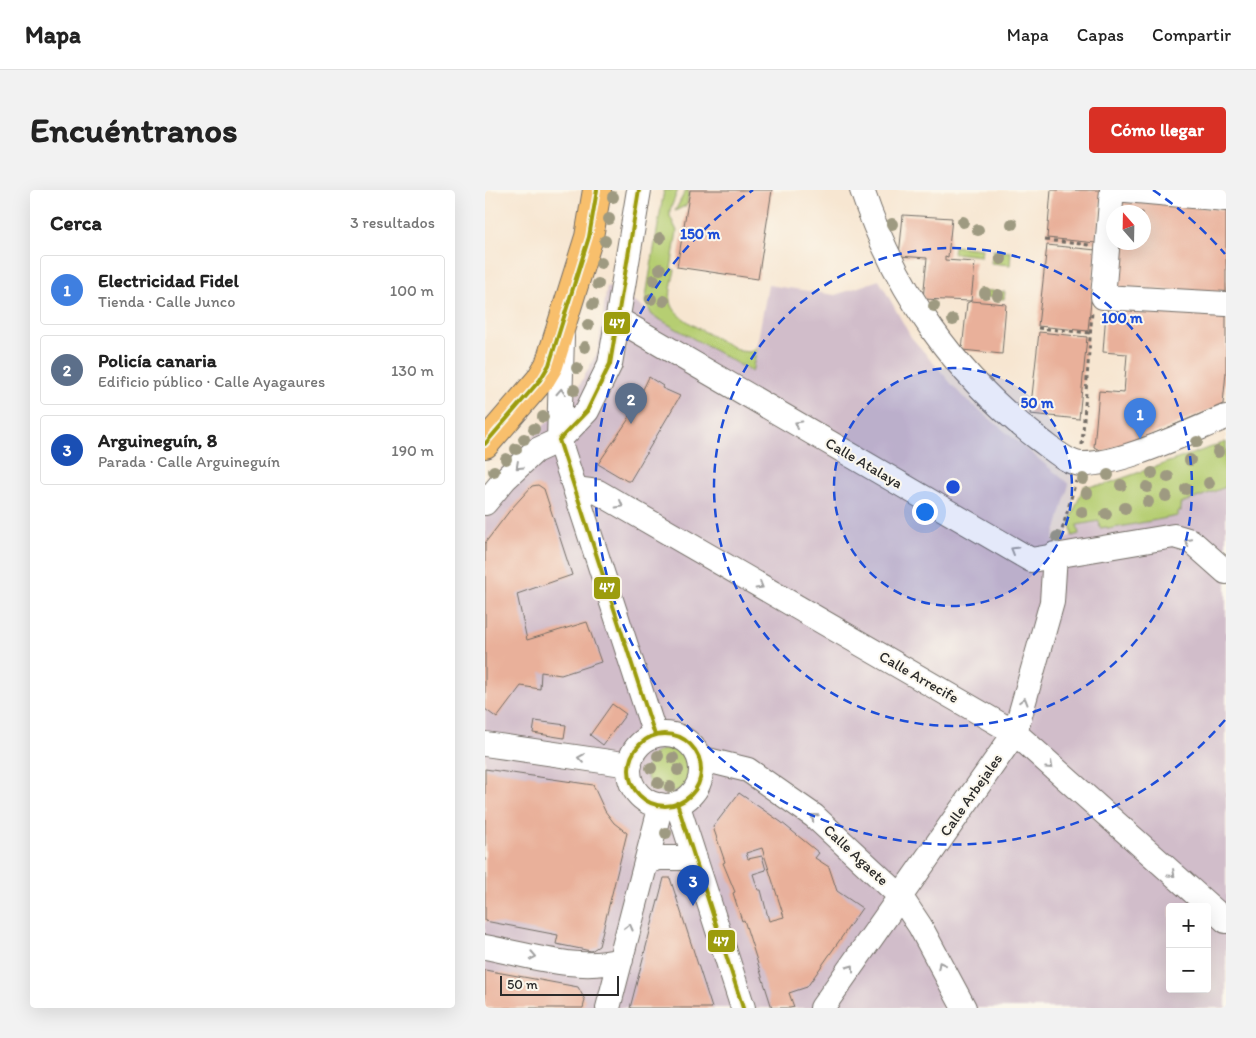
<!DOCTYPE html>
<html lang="es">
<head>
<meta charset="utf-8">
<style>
	:root { --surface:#fff; --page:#f2f2f2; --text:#222; --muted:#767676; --line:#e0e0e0; --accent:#d93025 }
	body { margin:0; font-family:Itim,sans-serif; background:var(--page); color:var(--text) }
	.controls { position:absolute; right:15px; bottom:15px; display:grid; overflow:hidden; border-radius:5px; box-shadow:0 5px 20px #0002 }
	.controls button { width:45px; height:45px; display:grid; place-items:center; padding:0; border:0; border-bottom:1px solid var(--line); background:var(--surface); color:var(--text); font:25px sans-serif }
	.compass { position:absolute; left:621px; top:15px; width:45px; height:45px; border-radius:50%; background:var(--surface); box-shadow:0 5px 20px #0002; rotate:340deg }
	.scale { position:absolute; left:15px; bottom:12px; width:119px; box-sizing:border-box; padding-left:5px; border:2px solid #2b2b2b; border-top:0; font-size:14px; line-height:18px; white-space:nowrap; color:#2b2b2b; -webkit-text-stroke:4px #fbf7ec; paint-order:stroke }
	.you { position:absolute; left:439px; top:321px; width:18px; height:18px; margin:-12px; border:4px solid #fff; border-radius:50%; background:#1a73e8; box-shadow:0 0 0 8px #1a73e833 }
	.badge { display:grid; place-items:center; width:32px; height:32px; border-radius:50%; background:var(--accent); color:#fff; font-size:16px; font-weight:700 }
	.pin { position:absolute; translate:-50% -41px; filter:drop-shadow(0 1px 2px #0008) }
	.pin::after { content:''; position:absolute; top:26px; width:18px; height:15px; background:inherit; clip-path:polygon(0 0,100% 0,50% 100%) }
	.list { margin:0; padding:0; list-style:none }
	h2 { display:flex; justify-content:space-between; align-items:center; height:65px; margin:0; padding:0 20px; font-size:21px }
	h2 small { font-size:16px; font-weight:400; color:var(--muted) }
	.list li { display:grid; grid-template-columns:32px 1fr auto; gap:15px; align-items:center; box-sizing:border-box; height:70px; margin:0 10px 10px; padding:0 10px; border:1px solid var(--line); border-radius:5px }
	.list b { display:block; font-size:19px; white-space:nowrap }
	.list p { margin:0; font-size:16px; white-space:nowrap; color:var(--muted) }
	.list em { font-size:16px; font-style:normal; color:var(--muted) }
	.map { position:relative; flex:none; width:741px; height:818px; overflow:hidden; border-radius:5px }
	header { display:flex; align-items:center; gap:30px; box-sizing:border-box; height:70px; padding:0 25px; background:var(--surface); border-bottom:1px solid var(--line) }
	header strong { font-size:24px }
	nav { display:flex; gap:28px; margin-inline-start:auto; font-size:18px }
	.intro { display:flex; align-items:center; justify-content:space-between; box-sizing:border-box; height:120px; padding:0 30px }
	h1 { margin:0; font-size:35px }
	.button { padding:12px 22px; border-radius:5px; background:var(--accent); color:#fff; font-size:18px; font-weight:700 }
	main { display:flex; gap:30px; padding:0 30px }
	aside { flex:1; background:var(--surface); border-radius:5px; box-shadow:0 5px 20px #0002 }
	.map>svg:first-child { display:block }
</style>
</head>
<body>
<header>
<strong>Mapa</strong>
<nav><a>Mapa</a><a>Capas</a><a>Compartir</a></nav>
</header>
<div class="intro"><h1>Encuéntranos</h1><a class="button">Cómo llegar</a></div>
<main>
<aside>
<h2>Cerca<small>3 resultados</small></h2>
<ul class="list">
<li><span class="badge" style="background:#3f7fe0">1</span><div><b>Electricidad Fidel</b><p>Tienda · Calle Junco</p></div><em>100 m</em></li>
<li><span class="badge" style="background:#5c6f8a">2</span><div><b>Policía canaria</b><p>Edificio público · Calle Ayagaures</p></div><em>130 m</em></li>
<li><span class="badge" style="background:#1a4fb4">3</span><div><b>Arguineguín, 8</b><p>Parada · Calle Arguineguín</p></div><em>190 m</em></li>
</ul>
</aside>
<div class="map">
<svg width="741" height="818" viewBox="0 0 741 818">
	<rect width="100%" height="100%" fill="#fbf7ec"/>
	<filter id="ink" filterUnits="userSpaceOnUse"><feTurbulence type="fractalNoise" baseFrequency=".02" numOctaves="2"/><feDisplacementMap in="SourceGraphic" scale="10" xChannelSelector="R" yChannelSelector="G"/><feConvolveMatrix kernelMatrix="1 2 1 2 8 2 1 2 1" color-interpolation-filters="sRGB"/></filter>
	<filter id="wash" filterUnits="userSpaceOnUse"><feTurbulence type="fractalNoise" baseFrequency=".0096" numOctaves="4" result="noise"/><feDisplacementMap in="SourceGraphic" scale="20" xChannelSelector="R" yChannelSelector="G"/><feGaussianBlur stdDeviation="1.12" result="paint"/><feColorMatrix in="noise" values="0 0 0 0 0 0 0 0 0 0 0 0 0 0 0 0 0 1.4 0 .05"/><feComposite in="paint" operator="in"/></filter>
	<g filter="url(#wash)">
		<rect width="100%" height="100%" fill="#f7e6d1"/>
		<!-- industrial -->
		<path fill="#d1bdca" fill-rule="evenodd" d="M394,90l32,57 51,59 107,88 -16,56 26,-6 -2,-9 22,-4 8,5 1,3 70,-17 1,-8 47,-17v521h-741v-519l24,-30 64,-62 25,-46 9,-65 145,86 16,-87 67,10zM685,717h37v82h-37z"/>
		<!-- green -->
		<path fill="#b6ce72" stroke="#707c4e" d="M179,0h14l-8,20v6l7,15 -6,38 4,1c-2,10 -7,25 -3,35 5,16 53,37 68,46l10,1 7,-5 -5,25 -100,-57 -7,-13z
			M201,0h3l-2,15 -12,6z
			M469,56l28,3 -1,7 -28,-3z
			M508,60l18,2 -1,13 -19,-2z
			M493,100l27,2 -1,7 -27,-3z
			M741,252v45l-46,17 1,7 -3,1v4l-70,13 -1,-2 -7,1 -1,-7 -22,4 2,9 -7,2 -2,-16 14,-34 19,-1z
			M161 581a22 22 0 1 1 44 0a22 22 0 1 1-44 0Z"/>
		<g id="blocks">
			<!-- building -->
			<path fill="#e9b09a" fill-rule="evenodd" d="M205,0h82l-14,89 -81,-12z
				M566,0h51l-6,53 -49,-5z
				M636,9l105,11v83l-114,-6 1,-45h30v-30h-30z
				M418,25l49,3 -4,39 -3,-1v4l30,2 -4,39 -48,-2 4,-41 -28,-2z
				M562,55l49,5 -8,81 -50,-5z
				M486,111l35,3 -4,50 -40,-4 5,-47z
				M626,117l115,5v60l-3,32 -70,30 -50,18 -9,-5 5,-56 25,2 3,-39 -24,-2 3,-40z
				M554,142l48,5 -8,82 -49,-5z
				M164,187l14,9 -1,2 18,8 -50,85h-3l-29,-17 30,-44z
				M53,295l6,4 28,86 -55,19 10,46 60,-18 14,40 -40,13 -20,-3 -1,17 -19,-3 -24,32 -12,-9v-166l26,-34 21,-23z
				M127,514l14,10 -23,31 -13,-10z
				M50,531l31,4 -2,13 -31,-5z
				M0,579l108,16 12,26 9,12 13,10 -28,113 -8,5 -35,-7 2,-9 -73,-14z
				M254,603l42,29 38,31 -4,5 14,9 8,24 25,17 -55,79 -18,6 5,14 -4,1h-18l-28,-88 -2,1 -9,-28 2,-1 -12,-29 2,-1 -12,-35zM277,658l22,69 -15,4 -8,-31h-3l-5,-16 13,-4 -4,-14 -14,3 -2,-6z
				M179,688h6l42,130h-82z
				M0,780l93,17 7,13 -2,8h-98z"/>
		</g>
	</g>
	<g filter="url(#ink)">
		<use href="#blocks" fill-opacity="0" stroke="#726c65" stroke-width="1"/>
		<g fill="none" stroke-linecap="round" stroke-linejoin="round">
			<!-- minor casing -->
			<g stroke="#726c65" stroke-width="26">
				<path id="minor" d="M377,0c33,100 94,187 178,250 11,8 28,24 42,24 39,1 106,-32 144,-47
					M627,0l-9,107 123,7
					M641,0l100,9
					M134,130l412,240 143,-24 17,5 35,31
					M77,147l-3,103 96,295
					M90,299l23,3 417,241 211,188
					M0,313l20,-24 30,-28 24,-11 28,-29 23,-47 29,-174
					M144 580a36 36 0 1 1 72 0a36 36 0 1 1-72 0Z
					M0,554l145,21
					M214,568l49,12 66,46 86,80 20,30 44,82
					M192,613l66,205
					M161,672l13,-4h36
					M0,757c44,8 92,25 136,13
					M123,818l53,-203
					M337,818l193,-275 37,-131 3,-48"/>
			</g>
			<!-- major casing -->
			<g stroke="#726c65" stroke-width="30">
				<path id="major" d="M0,254l55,-64 9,-15 40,-128 8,-47"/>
			</g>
			<!-- path -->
			<path stroke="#726c65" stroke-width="3" stroke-dasharray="4 4" stroke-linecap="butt" d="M560,50l44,5
				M553,138l52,5
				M597,255l10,-133
				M575,347l16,-56"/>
			<!-- minor -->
			<use href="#minor" stroke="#fff" stroke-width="24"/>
			<!-- major -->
			<use href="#major" stroke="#f8bf6c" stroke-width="28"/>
			<!-- bus-1 casing -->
			<g stroke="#fbf7ec" stroke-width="8">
				<path id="bus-1" d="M74,250l96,295
					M74,250l28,-29 23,-47 29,-174
					M0,254l55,-64 9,-15 40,-128 8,-47
					M144 580a36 36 0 1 1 72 0a36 36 0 1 1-72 0Z
					M192,613l66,205"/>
			</g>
			<!-- bus-1 -->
			<use href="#bus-1" stroke="#9c9c0d" stroke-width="4"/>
		</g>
		<!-- trees -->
		<g fill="#9e9a81">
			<circle cx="128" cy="7" r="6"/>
			<circle cx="124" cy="29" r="6"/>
			<circle cx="478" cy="32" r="6"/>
			<circle cx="407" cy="34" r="6"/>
			<circle cx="527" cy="34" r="6"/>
			<circle cx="493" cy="40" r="6"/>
			<circle cx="175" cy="48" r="6"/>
			<circle cx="120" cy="51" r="6"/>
			<circle cx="516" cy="69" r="6"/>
			<circle cx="116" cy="73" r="6"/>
			<circle cx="175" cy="79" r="6"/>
			<circle cx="169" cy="90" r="6"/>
			<circle cx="113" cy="94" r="6"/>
			<circle cx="500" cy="103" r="6"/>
			<circle cx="513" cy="105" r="6"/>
			<circle cx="166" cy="109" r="6"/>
			<circle cx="179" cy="111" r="6"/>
			<circle cx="108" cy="114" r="6"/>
			<circle cx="449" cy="116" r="6"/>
			<circle cx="468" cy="130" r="6"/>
			<circle cx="103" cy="135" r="6"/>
			<circle cx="100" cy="157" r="6"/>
			<circle cx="92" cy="178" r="6"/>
			<circle cx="89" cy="200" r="6"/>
			<circle cx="58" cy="227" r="6"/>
			<circle cx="49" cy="239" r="6"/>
			<circle cx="39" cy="249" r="6"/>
			<circle cx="712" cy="252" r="6"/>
			<circle cx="31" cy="259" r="6"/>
			<circle cx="733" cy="262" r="6"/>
			<circle cx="21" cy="269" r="6"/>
			<circle cx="705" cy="270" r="6"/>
			<circle cx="9" cy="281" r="6"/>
			<circle cx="667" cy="283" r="6"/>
			<circle cx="623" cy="285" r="6"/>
			<circle cx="683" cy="287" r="6"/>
			<circle cx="598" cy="289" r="6"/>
			<circle cx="724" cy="293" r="6"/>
			<circle cx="636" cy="295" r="6"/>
			<circle cx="662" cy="297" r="6"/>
			<circle cx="701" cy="299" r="6"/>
			<circle cx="602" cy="303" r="6"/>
			<circle cx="681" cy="306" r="6"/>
			<circle cx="663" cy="312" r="6"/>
			<circle cx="640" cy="318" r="6"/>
			<circle cx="597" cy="322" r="6"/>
			<circle cx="621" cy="324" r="6"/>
			<circle cx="572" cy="347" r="6"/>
			<circle cx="173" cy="566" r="6"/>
			<circle cx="188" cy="568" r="6"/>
			<circle cx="166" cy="578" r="6"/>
			<circle cx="193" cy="580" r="6"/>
			<circle cx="173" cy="593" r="6"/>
			<circle cx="185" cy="597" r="6"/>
			<circle cx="181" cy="643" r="6"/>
		</g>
		<!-- one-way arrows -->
		<defs><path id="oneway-chevron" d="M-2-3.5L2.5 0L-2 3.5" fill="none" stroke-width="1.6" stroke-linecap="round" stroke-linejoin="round" transform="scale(1.25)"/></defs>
		<g stroke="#a0a0a0">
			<use href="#oneway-chevron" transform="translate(76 202) rotate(-87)"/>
			<use href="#oneway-chevron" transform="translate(313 234) rotate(-150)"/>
			<use href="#oneway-chevron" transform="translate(34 276) rotate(137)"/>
			<use href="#oneway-chevron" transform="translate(135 315) rotate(30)"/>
			<use href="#oneway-chevron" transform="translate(703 352) rotate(-154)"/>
			<use href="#oneway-chevron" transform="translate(529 360) rotate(-150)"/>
			<use href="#oneway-chevron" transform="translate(275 396) rotate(30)"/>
			<use href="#oneway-chevron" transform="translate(539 511) rotate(-74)"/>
			<use href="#oneway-chevron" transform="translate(96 568) rotate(-172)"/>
			<use href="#oneway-chevron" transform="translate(565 576) rotate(42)"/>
			<use href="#oneway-chevron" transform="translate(329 627) rotate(-141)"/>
			<use href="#oneway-chevron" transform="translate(687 684) rotate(42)"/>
			<use href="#oneway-chevron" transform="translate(144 737) rotate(-76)"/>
			<use href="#oneway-chevron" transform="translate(48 766) rotate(11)"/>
			<use href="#oneway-chevron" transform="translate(456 775) rotate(-118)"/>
			<use href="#oneway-chevron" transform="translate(366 778) rotate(-54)"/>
		</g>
	</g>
	<!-- distance rings -->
	<circle cx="468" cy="297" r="119" fill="#1d4ed8" fill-opacity=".12"/>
	<g fill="none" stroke="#1d4ed8" stroke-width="2.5" stroke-dasharray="9 6">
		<circle cx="468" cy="297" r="119"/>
		<circle cx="468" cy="297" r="239"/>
		<path d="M740 530A358 358 0 1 1 268 0M668 0A358 358 0 0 1 740 64"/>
	</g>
	<g text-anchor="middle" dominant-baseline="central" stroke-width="4" stroke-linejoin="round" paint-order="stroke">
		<!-- street labels -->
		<g font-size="15" fill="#2b2b2b" stroke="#fbf7ec">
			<text transform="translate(379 273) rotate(30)">Calle Atalaya</text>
			<text transform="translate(434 487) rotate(30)">Calle Arrecife</text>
			<text transform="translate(486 605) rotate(-55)">Calle Arbejales</text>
			<text transform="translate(371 665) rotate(43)">Calle Agaete</text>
		</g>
	</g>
	<circle cx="468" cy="297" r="8" fill="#1d4ed8" stroke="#fbf7ec" stroke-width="2.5"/>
	<g font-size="15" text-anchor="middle" font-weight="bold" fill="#1d4ed8" stroke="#fbf7ec" stroke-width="4" stroke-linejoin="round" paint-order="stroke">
		<text x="215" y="49">150 m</text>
		<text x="637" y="133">100 m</text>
		<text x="552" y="218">50 m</text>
	</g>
	<g stroke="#fbf7ec" stroke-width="2">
		<rect x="118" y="121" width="28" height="24" rx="5" fill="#9c9c0d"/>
		<rect x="108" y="386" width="28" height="24" rx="5" fill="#9c9c0d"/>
		<rect x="222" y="739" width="29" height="24" rx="5" fill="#9c9c0d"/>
	</g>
	<g font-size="14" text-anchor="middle" font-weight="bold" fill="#fff">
		<text x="132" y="138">47</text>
		<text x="122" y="402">47</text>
		<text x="236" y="756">47</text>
	</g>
</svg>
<div class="controls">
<button>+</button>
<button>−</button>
</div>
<svg class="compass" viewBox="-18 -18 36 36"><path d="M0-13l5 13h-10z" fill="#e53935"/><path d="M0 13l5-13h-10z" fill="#767676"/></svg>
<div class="scale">50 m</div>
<div class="you"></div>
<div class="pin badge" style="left:655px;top:249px;background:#3f7fe0">1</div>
<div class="pin badge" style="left:146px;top:234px;background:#5c6f8a">2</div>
<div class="pin badge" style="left:208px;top:716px;background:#1a4fb4">3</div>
</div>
</main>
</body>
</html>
